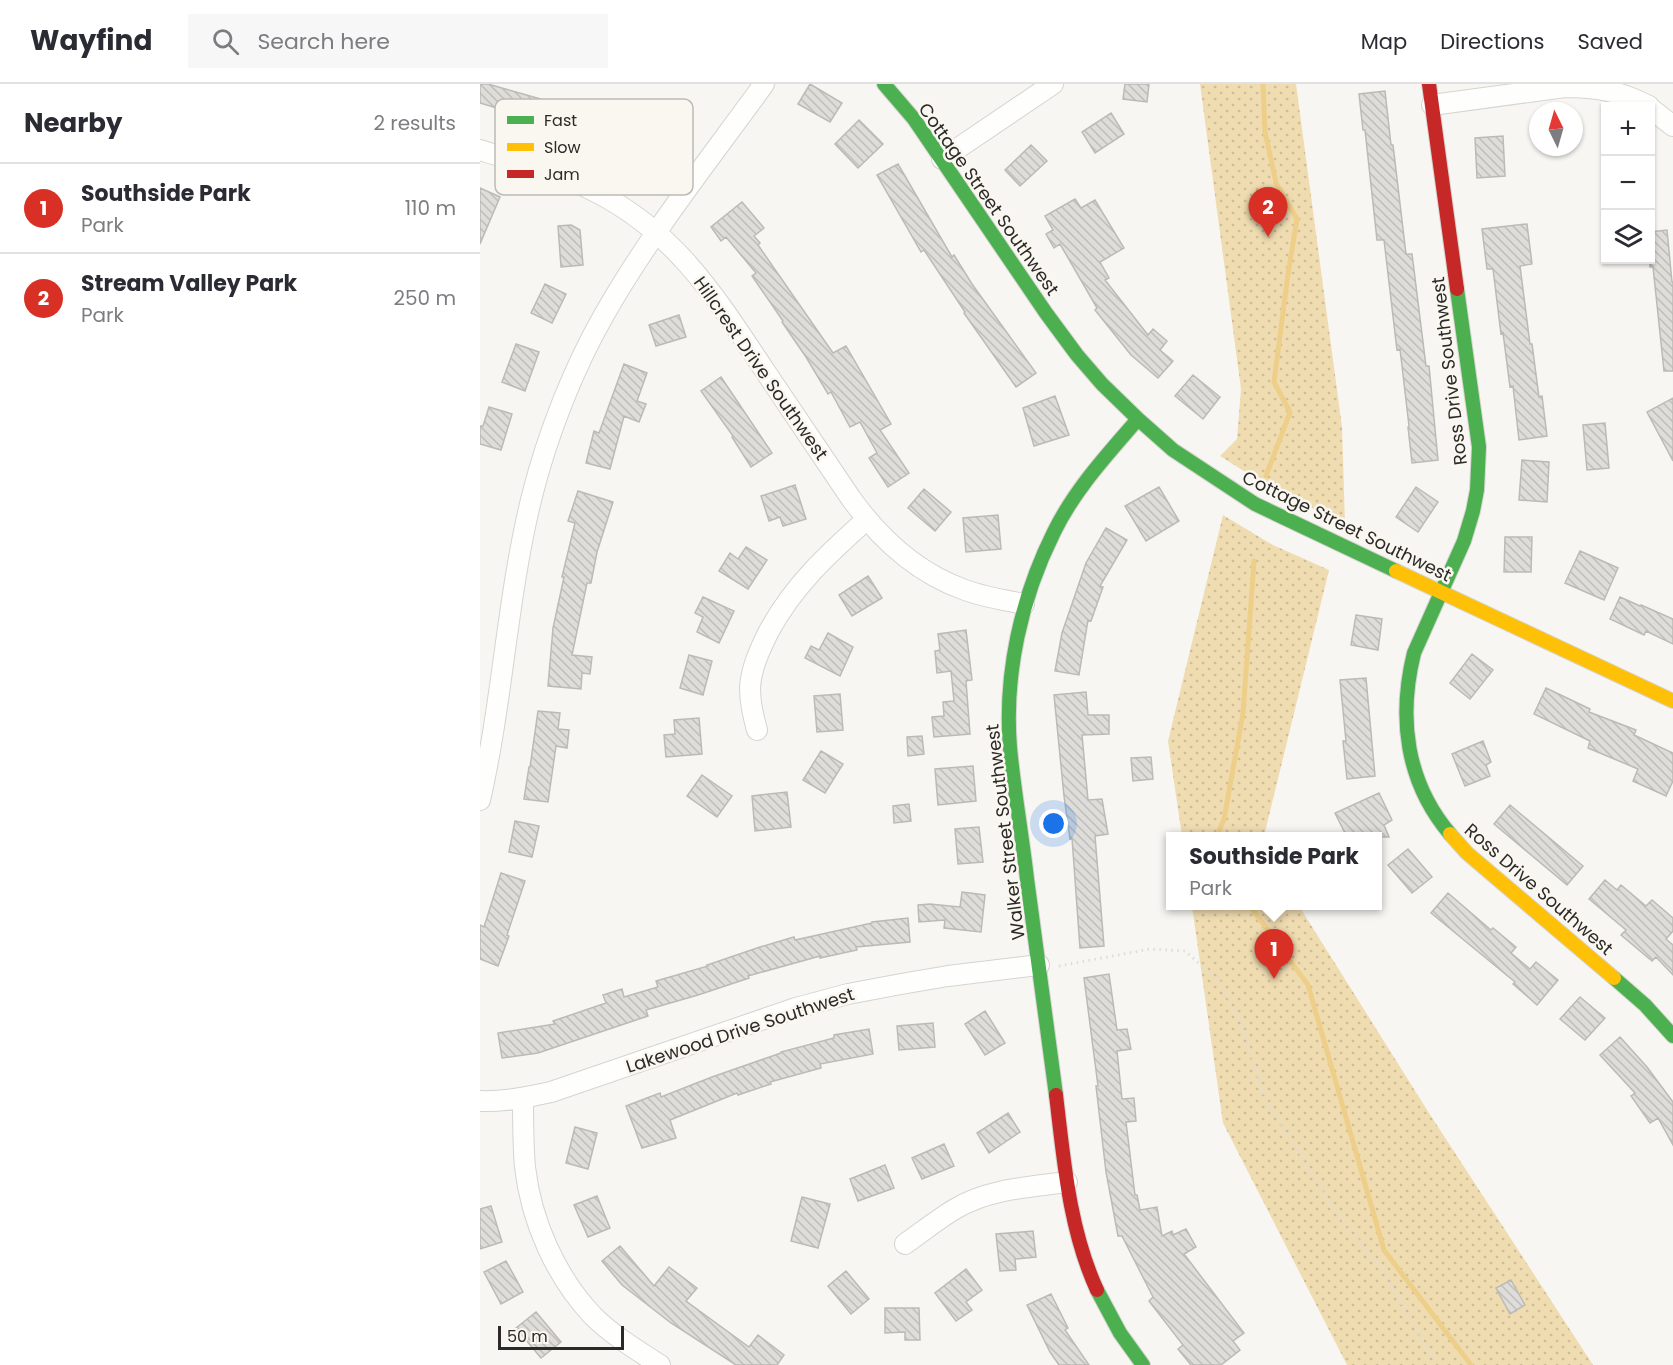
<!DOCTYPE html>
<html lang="en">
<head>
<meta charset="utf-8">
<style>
	:root { --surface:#fff; --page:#f7f7f7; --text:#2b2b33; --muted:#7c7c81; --line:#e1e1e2; --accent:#d93025 }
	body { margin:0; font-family:Poppins,sans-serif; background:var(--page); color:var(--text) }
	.controls { position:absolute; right:18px; top:18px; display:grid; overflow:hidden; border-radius:0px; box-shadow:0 2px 4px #0004 }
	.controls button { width:54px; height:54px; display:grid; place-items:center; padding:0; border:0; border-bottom:2px solid var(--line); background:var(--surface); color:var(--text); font:30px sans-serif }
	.compass { position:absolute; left:1049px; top:18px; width:54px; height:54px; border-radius:50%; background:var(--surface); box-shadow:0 2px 4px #0004; rotate:355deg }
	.scale { position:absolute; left:18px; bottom:15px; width:126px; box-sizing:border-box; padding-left:6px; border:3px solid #2c2a28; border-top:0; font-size:16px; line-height:21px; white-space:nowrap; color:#2c2a28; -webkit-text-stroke:4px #faf7f0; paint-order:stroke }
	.you { position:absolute; left:574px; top:740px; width:21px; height:21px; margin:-15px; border:4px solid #fff; border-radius:50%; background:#1a73e8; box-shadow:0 0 0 9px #1a73e833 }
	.badge { display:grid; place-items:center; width:39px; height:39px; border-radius:50%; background:var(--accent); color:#fff; font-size:20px; font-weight:700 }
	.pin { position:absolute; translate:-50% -50px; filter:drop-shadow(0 2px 3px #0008) }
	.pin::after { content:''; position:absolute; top:32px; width:21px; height:18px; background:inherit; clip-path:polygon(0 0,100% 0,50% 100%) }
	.popup { position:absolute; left:686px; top:748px; width:216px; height:78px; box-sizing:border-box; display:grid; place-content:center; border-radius:0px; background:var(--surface); filter:drop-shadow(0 2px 4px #0005); font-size:20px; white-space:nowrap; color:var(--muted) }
	.popup b { font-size:22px; color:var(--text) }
	.popup::after { content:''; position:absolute; left:50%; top:100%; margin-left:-12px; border:12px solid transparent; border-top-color:var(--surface) }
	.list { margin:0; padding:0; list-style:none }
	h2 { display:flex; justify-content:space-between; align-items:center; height:78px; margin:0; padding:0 24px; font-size:26px }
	h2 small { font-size:20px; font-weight:400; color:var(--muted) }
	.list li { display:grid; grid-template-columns:39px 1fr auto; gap:18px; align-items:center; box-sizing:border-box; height:90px; padding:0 24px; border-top:2px solid var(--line) }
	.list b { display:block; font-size:22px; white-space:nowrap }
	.list p { margin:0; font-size:20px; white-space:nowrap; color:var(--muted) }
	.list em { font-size:20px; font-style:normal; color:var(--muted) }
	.icon { flex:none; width:33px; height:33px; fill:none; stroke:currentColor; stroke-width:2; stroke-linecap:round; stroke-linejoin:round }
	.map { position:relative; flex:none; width:1193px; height:1281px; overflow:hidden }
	header { display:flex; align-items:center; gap:36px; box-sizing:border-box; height:84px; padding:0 30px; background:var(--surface); border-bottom:2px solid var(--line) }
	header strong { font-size:28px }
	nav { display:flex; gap:33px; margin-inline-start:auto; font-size:21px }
	.search { width:420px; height:54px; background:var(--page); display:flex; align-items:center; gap:15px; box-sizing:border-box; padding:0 21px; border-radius:0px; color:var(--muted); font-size:22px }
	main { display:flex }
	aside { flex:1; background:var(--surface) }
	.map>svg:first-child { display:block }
</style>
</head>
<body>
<header>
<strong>Wayfind</strong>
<div class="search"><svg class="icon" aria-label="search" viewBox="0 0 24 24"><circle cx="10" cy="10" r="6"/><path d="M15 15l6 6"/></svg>Search here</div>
<nav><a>Map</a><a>Directions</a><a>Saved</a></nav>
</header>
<main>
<aside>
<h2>Nearby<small>2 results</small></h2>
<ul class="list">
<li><span class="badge">1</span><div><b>Southside Park</b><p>Park</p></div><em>110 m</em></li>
<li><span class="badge">2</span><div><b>Stream Valley Park</b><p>Park</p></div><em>250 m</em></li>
</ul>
</aside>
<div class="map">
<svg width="1193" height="1281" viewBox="0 0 1193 1281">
	<defs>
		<pattern id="grass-dots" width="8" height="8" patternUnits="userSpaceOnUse" patternTransform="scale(1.5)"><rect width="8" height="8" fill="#f0dcb1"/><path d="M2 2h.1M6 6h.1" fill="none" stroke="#cebd98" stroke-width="1.8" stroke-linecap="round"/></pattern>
		<pattern id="building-back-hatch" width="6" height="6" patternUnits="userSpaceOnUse" patternTransform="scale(1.5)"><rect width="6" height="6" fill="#dfddda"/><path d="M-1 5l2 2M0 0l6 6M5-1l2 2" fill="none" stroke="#c0bebb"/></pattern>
	</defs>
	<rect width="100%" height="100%" fill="#f8f6f2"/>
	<!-- grass -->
	<path fill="url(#grass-dots)" d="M720,0h96l46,343 3,97 -74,-36 -51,-32 17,-17 4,-50z
		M743,431l50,30 56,25 -65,266h-82l-14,-95z
		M712,822h107l130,207 164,252h-246l-124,-242z"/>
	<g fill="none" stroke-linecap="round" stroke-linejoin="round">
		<!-- stream -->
		<path stroke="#eecf8a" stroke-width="5" d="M783,0l2,48 11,51 21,36 -9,55 -14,108 16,30 -24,64
			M737,752l7,-17 19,-106 11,-152
			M770,822l58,79 76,265 87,115"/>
	</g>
	<!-- building -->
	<path fill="url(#building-back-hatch)" stroke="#bcbab7" stroke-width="1.5" d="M0,0h8l81,23 1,-2 34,15 -10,24 -53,-23v3l-32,-9 1,-3 -30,-9z
		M330,0l32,19 -12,19 -32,-18z
		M645,0h24l-2,18 -24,-3z
		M905,7l6,54h2l13,109h6l14,112h3l9,94 -26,3 -4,-36 1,-1 -9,-77 -3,1 -13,-110h-7l-12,-110h-2l-4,-36z
		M153,22l41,26 -10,16 -7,-4 -12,20 -5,-3 -5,9 -20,-13 11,-19 -9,-5z
		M631,29l13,21 -29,19 -13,-21z
		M379,36l24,24 -25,24 -23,-24z
		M1023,52l2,40 -28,2 -2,-40z
		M551,61l16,16 -27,25 -15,-16z
		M418,80l54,93 2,-2 18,29 64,89 -20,14 -52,-74 1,-1 -41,-62 -3,2 -44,-77z
		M0,104l20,9 -20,47z
		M595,115l6,9 14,-8 29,48 -24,14 9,16 -4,2 43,55 5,-6 14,12 -7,9 13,11 -15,17 -27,-23 -36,-45 2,-2 -37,-64 -6,4 -8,-14 7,-4 -8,-14z
		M262,118l22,26 -10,8 6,7 -2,2 75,108 13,-7 45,78 -11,6 29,43 -21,14 -19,-29 8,-5 -17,-31 -10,5 -19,-35 -3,2 -22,-37 -24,-35 1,-1 -31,-45 4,-3 -30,-36 -5,4 -10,-14z
		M1047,140l5,40 -12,2 10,78h2l7,53 3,-1 5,40 -28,4 -6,-54 -3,1 -7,-54 -2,1 -8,-65h-6l-5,-40z
		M91,141l9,5 3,35 -22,2 -3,-41z
		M1187,146l5,52h1v89h-9l-11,-104h-3v-35z
		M65,200l21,10 -14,29 -21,-10z
		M199,231l7,22 -30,9 -7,-21z
		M36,260l23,8 -14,39 -23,-9z
		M144,280l23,9 -10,28 9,3 -7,18 -15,-6 -14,53 -24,-6 8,-32 5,2z
		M713,291l27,22 -17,22 -28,-23z
		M241,293l51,76 -21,14 -19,-30 1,-1 -32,-45z
		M575,312l14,39 -35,11 -11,-38z
		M1193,314v63l-26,-49z
		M9,323l23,7 -11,36 -21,-6v-18h3z
		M1125,339l4,45 -22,2 -4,-45z
		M1042,376l27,2 -2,40 -28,-2z
		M315,401l11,34 -23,7 -3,-9 -11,4 -8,-25z
		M679,403l20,34 -33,20 -21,-35z
		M936,403l22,15 -20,30 -22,-15z
		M444,405l27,23 -16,19 -27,-23z
		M98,407l35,11 -16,50 -6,31h-4l-15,72 20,2 -2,17 -8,-1 -1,16 -33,-3 5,-58 11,-51h-2l13,-54 -7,-2z
		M518,431l3,34 -35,3 -3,-34z
		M626,444l21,12 -27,46 3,1 -12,34 -3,-1 -9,55 -24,-4 7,-38 24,-70z
		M1025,453h27l-1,35h-27z
		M266,463l21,13 -19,29 -29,-18 11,-18 8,6z
		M1100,467l38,17 -14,32 -39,-17z
		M388,492l14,22 -30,18 -13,-21z
		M223,513l31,14 -15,32 -22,-11 6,-15 -8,-4z
		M1140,513l20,9 1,-1 32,14v25l-27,-13 -2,4 -34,-16z
		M876,531l26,4 -4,31 -27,-5z
		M486,546l6,50 -6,1 4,53 -36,3 -2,-20 12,-1 -1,-14 11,-1 -3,-30 -14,2 -2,-22 5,-1 -2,-16z
		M348,549l25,14 -13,29 -35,-18 6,-12 8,4z
		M992,570l21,16 -23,29 -20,-16z
		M209,571l23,6 -9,34 -23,-7z
		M886,594l9,98 -28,3 -4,-38h3l-6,-61z
		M1066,604l44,21 -1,3 47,18 -2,5 39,18v28l-7,15 -33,-15 5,-12 -50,-21 2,-7 -56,-27z
		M606,608l2,23h21v19l-27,1 6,65 14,-1 6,35 -13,2 9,110 -24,2 -8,-110 -2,1 -6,-43 -10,-101z
		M360,610l3,36 -26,2 -3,-36z
		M58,627l22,2 -2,16 11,1 -2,18 -11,-2 -8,56 -24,-3 5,-32h1z
		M219,634l3,36 -36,3 -2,-22 11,-1 -1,-14z
		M442,652l2,18 -16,2 -1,-19z
		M1003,657l8,21 -5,3 4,11 -25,10 -13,-32z
		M341,667l22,13 -18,29 -22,-13z
		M671,673l2,22 -20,2 -2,-23z
		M493,682l3,35 -38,4 -3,-36z
		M222,691l30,21 -15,21 -30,-21z
		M307,708l4,35 -36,4 -3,-35z
		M899,709l13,27 -8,5 5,12h-42l-12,-24z
		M429,720l2,17 -17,2 -1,-17z
		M1030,721l73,61 -16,19 -73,-61z
		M35,737l24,5 -7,31 -23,-5z
		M499,743l4,35 -25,2 -3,-35z
		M928,765l24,28 -20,16 -24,-28z
		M21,789l24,8 -18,54 2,1 -11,30 -18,-7v-34l4,2z
		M1125,796l12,10 4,-5 25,21 6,-6 21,18v13l-7,8 7,6v30l-17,-18 -4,4 -31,-26 5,-5 -37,-31z
		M482,808l23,3 -4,37 -37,-4 1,-8 -26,2 -1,-17 12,-1 30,3z
		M968,809l43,37 2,-2 23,19 -5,6 19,16 6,-7 22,18 -21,25 -24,-21 2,-2 -84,-69z
		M428,834l2,24 -54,5 1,3 -37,8v-2l-72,20 1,2 -51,17 -52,15 2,6 -110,37 -36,5 -4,-25 57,-9 -2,-3 53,-18 -3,-8 19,-6 2,8 34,-10 -2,-6 52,-15 -1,-1 53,-18 34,-10 1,3 77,-17v-1z
		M629,890l8,56 10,-1 4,20 -14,2 5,48 12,-1 2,23 -10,1 9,73h2l3,15 17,-3 5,29 10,-5 1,4 13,-6 10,18 -12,7 60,79 -11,8 7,9 -19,15h-30l-13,-16 5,-4 -34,-44 4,-4 -31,-61h-4l-12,-64 -10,-86h2l-14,-108z
		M1100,913l25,21 -20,22 -25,-21z
		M505,927l20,32 -20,12 -20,-31z
		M453,939l2,24 -36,3 -2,-24z
		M389,945l4,25 -53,10 1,4 -51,14 1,2 -33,11 -1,-2 -67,27 6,18 -34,10 -16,-42 34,-13 1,4 51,-20 69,-24v-1l53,-14v-3z
		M1140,953l27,30 26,35v43l-15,-27 -8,5 -19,-27 4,-3 -35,-38z
		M528,1029l12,19 -31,21 -12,-20z
		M95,1043l22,6 -9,36 -22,-6z
		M464,1060l10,22 -32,13 -10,-21z
		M405,1081l9,23 -36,13 -8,-22z
		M117,1112l13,32 -22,9 -14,-32z
		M322,1113l28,7 -12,44 -27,-7z
		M11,1122l11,36 -22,7v-40z
		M553,1147l3,26 -21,2 1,11 -16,1 -4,-37z
		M140,1162l34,40 15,-19 28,21 -11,13 63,46 9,-12 26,20 -7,10h-41l-65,-42 -49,-38 -20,-24z
		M26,1177l17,31 -22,12 -17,-32z
		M486,1185l16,21 -16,12 6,8 -16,11 -21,-28z
		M366,1187l23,28 -18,15 -23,-28z
		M1031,1196l14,25 -15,9 -14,-26z
		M571,1210l17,34 -3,2 24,35h-30l-9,-13 -23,-47z
		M405,1224h34l1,32h-15v-8l-20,1z
		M56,1228l25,30 -20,16 -25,-30z"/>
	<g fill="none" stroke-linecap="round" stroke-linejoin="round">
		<!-- street casing -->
		<g stroke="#d5d4d0" stroke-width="22">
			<path id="street" d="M952,21l133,-18c32,0 55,4 84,19
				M1170,24l23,18
				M0,66c39,12 79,23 116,42 80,41 119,104 167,176 29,43 58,86 87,129 29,41 67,76 115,93 19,7 39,10 59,14
				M462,75l111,-75
				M277,646c-4,-14 -7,-28 -7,-42 1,-20 10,-39 19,-57 25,-46 59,-77 97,-111
				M0,716c23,-100 27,-204 52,-304 15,-60 41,-127 72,-181 46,-81 105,-155 160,-231
				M43,1014c0,23 0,46 2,69 6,54 31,110 68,149 19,19 44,34 67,49
				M0,1017c24,1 48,-4 71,-9l245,-84 52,-14 53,-10 47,-8 91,-11
				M425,1160c17,-12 33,-25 50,-35 33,-20 75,-22 112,-27"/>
		</g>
		<!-- fast casing -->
		<g stroke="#d5d4d0" stroke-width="16">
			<path id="fast" d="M404,0l30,35 132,194 31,42 25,29 36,35 35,31 82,54 141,67
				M970,750c-44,-52 -52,-116 -36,-181l50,-112 9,-30 4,-21 2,-43 -22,-158
				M1134,894l31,27 28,31
				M576,1011c-10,-72 -19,-144 -29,-216 -5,-44 -13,-88 -17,-131 -6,-74 11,-150 44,-216 21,-43 53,-77 84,-113
				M617,1206l23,43 23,32"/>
		</g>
		<!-- slow casing -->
		<g stroke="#d5d4d0" stroke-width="16">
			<path id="slow" d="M916,487l277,130
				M970,750l17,19 147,125"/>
		</g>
		<!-- jam casing -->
		<g stroke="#d5d4d0" stroke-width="16">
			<path id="jam" d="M949,0l28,205
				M576,1011c8,66 13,134 41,195"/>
		</g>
		<!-- path -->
		<path stroke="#dedddc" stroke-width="3" stroke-dasharray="1.5 4.5" stroke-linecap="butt" d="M579,882l91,-17 35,2 36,32 20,39 15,50 10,29 69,109 50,65 52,90"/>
		<!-- street -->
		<use href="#street" stroke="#fefefd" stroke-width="20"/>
		<!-- fast -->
		<use href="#fast" stroke="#4caf50" stroke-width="14"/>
		<!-- slow -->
		<use href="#slow" stroke="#ffc107" stroke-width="14"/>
		<!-- jam -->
		<use href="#jam" stroke="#c62828" stroke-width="14"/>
	</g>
	<g text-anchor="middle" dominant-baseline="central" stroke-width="5" stroke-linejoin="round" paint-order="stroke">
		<!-- street labels -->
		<g font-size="18" fill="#2c2a28" stroke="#faf7f0">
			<text transform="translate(509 115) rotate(55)">Cottage Street Southwest</text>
			<text transform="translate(281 284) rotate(55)">Hillcrest Drive Southwest</text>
			<text transform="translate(969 287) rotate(-97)">Ross Drive Southwest</text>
			<text transform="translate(867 442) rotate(26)">Cottage Street Southwest</text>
			<text transform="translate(525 748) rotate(-97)">Walker Street Southwest</text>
			<text transform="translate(1059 805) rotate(41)">Ross Drive Southwest</text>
			<text transform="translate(260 946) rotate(-18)">Lakewood Drive Southwest</text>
		</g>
	</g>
	<!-- legend -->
	<rect x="15" y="15" width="198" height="96" rx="9" fill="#faf7f0" stroke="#bcbab4" stroke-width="1.5"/>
	<rect x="27" y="32" width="27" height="8" fill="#4caf50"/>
	<rect x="27" y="59" width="27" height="8" fill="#ffc107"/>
	<rect x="27" y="86" width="27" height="8" fill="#c62828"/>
	<g font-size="16" fill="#2c2a28">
		<text x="64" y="42">Fast</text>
		<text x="64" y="69">Slow</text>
		<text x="64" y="96">Jam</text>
	</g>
</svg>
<div class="controls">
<button>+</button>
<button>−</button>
<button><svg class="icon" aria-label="layers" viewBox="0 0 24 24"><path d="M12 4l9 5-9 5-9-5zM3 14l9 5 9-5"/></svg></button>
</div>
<svg class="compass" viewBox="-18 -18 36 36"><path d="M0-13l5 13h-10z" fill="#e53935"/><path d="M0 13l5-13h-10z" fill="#7c7c81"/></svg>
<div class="scale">50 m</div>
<div class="you"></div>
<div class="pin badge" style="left:794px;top:895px">1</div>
<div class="popup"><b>Southside Park</b>Park</div>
<div class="pin badge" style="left:788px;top:153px">2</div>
</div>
</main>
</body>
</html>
